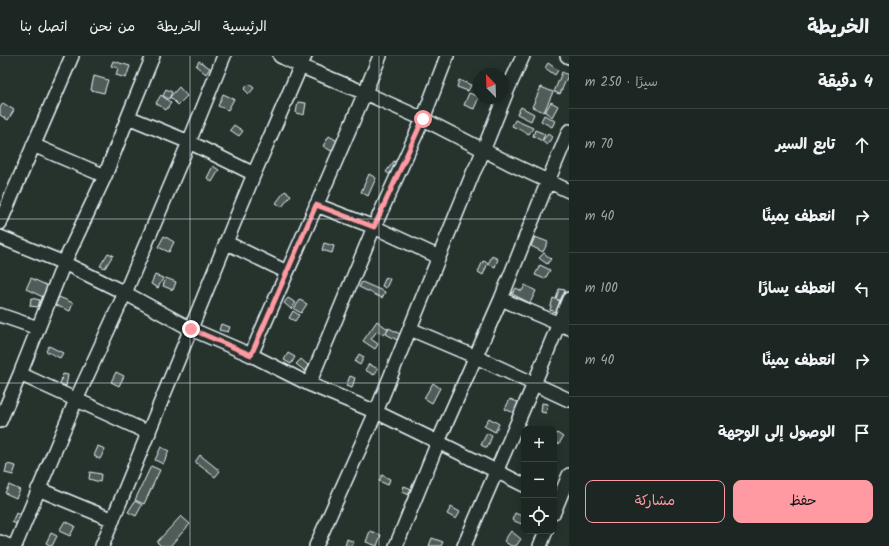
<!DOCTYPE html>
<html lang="ar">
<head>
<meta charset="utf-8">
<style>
	:root { --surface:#1c2622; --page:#252e2a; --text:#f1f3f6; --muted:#a0a5a5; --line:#3a4340; --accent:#ff9aa2 }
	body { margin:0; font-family:Kalam,"Playpen Sans Arabic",sans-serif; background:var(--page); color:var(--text); direction:rtl }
	.controls { position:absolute; right:12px; bottom:12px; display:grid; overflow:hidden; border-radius:8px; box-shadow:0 2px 10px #0003 }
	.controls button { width:36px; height:36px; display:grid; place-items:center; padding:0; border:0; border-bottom:1px solid var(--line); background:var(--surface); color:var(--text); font:20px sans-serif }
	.compass { position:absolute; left:473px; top:12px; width:36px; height:36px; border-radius:50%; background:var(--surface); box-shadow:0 2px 10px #0003; rotate:337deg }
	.stop { position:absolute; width:12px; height:12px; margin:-9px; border:3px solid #ff9aa2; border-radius:50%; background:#fff }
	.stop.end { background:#ff9aa2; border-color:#fff; box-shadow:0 1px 4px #0008 }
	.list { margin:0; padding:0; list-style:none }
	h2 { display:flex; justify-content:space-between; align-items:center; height:52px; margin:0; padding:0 16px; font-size:17px }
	h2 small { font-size:13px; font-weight:400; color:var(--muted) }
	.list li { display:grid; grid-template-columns:26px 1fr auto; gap:12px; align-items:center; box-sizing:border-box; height:72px; padding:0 16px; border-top:1px solid var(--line) }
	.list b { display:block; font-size:15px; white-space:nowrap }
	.list em { font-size:13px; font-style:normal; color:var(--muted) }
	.actions { display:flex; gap:8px; padding:12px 16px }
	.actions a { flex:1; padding:9px 0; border:1px solid var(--accent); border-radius:8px; text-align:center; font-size:14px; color:var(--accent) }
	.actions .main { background:var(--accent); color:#111 }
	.icon { flex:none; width:22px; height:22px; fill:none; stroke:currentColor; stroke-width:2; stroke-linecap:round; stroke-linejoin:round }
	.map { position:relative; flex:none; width:569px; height:490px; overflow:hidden; direction:ltr }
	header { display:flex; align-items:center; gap:24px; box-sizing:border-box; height:56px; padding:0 20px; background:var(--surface); border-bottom:1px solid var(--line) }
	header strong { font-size:19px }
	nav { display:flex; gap:22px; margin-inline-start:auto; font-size:14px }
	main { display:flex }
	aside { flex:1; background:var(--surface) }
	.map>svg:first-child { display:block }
</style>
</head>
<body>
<header>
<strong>الخريطة</strong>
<nav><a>الرئيسية</a><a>الخريطة</a><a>من نحن</a><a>اتصل بنا</a></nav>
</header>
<main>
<aside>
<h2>4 دقيقة<small>سيرًا · 250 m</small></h2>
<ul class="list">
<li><svg class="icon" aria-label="ahead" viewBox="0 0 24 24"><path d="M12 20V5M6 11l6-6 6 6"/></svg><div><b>تابع السير</b></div><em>70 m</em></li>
<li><svg class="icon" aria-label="right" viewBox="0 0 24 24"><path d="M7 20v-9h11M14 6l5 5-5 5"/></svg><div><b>انعطف يمينًا</b></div><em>40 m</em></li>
<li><svg class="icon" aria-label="left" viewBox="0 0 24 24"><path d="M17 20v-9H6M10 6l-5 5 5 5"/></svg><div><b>انعطف يسارًا</b></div><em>100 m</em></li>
<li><svg class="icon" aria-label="right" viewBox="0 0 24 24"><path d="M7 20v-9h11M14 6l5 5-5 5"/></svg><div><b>انعطف يمينًا</b></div><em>40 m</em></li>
<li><svg class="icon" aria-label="arrive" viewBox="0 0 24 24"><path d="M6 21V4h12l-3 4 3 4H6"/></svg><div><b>الوصول إلى الوجهة</b></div></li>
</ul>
<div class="actions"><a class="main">حفظ</a><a>مشاركة</a></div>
</aside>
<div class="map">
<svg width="569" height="490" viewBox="0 0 569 490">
	<rect width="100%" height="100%" fill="#26332d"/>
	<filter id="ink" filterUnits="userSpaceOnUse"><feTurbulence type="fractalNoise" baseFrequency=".025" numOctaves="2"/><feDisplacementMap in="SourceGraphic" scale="8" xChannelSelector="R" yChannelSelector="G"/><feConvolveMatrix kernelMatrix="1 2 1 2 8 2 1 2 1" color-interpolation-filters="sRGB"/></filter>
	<g filter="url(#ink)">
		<!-- building -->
		<path fill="#505c59" stroke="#e8f1f8" d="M113,5l17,5 -4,12 -10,-3 2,-7 -7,-2z
			M199,5l11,7 -4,6 -10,-8z
			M548,7l10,7 -3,5 -10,-7z
			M562,16l6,3 -8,19 -6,-2z
			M94,20l14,4 -4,13 -13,-3z
			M459,24l12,5 -3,6 -11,-4z
			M249,28l5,4 -5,6 -5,-5z
			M179,31l8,9 -9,9 -8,-8z
			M541,31l12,5 -9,20 -12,-5z
			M166,33l6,3 -3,7 -6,-3z
			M469,37l10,4 -5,12 -10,-4z
			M223,38l11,5 -6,11 -10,-4z
			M161,39l10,8 -5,7 -10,-7z
			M298,46l8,1 -2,12 -8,-2z
			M551,46l7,4 -6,11 -7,-5z
			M3,47l11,7 -6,10 -8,-5v-7z
			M521,51l13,7 -3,7 -14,-7z
			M544,59l11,6 -3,6 -11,-6z
			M515,64l18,8 -4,6 -17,-8z
			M234,69l9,6 -4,5 -9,-6z
			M535,74l10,4 -3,7 -9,-5z
			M548,78l4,3 -5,8 -5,-4z
			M329,80l10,6 -6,10 -10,-6z
			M394,105l5,3 -7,12 -6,-4z
			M213,110l6,4 -7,12 -5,-4z
			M369,118l7,4 -8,18 -7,-4z
			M285,135l6,4 -9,12 -6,-4z
			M164,180l10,6 -5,10 -11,-5z
			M535,181l13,5 -5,10 -12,-6z
			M324,187l10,3 -2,7 -10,-3z
			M108,197l5,2 -8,13 -5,-2z
			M544,197l7,6 -4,5 -8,-6z
			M492,200l6,3 -3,8 -7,-3z
			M483,205l5,2 -5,12 -5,-3z
			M540,209l10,5 -5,9 -10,-4z
			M155,219l8,3 -5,10 -7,-4z
			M386,221l4,2 -4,9 -4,-2z
			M31,222l17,8 -5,11 -17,-8z
			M166,222l10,4 -3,8 -10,-4z
			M362,226l23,10 -3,6 -23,-11z
			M525,229l11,6 -6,12 -18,-9 4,-6 6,3z
			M559,233l6,1 -3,11 -6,-2z
			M59,241l14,6 -3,8 -15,-6z
			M31,242l9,2 -2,7 -8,-1z
			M288,242l8,5 -5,6 -7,-6z
			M553,242l7,3 -4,11 -6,-2z
			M300,244l7,4 -6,9 -7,-4z
			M293,255l6,4 -4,6 -6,-3z
			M377,265l11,8 -4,6 -7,-4 -6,8 7,5 -3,5 -12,-8z
			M221,268l9,3 -2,5 -9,-2z
			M389,272l11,6 -3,6 -11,-6z
			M49,290l14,7 -3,5 -14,-7z
			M288,297l7,4 -4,7 -7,-4z
			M359,298l5,3 -4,8 -5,-3z
			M301,303l8,7 -4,5 -9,-7z
			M369,308l9,5 -4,6 -9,-5z
			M116,316l8,4 -5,10 -8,-4z
			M63,318l5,1 -2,11 -6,-2z
			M350,320l5,2 -3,10 -6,-2z
			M433,327l7,5 -8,15 -8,-5z
			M510,343l10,4 -4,11 -11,-5z
			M542,347l6,1 -2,9 -5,-1z
			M489,362l10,6 -4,8 -11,-6z
			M487,377l5,3 -5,12 -6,-3z
			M557,377l6,4 -4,7 -5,-3v-3z
			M98,390l7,3 -5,10 -6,-3z
			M161,391l8,4 -6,13 -8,-4z
			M200,399l20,16 -5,6 -20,-15z
			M7,408l9,2 -3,9 -8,-2z
			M151,410l9,4 -16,34 -9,-4z
			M90,416l11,2 -1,8 -11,-3z
			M382,419l8,4 -2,6 -9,-4z
			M9,429l11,5 -4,8 -11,-5z
			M404,430l8,3 -2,6 -8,-3z
			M135,445l7,4 -6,11 -8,-4z
			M451,451l9,5 -4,7 -9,-5z
			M16,457l5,3 -3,9 -6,-3z
			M515,457l9,4v8l-12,-5z
			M181,460l9,8 -20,22h-9l-4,-4z
			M65,465l10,5 -5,10 -11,-5z
			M370,475l11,4 -4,11 -11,-4z
			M511,475l10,8 -5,7h-5l-7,-5z
			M51,477l6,3 -5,10h-1l-5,-3z
			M432,482l11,4 -2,4h-12z
			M347,483l7,3 -2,4h-7z"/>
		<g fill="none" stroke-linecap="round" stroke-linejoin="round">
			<!-- minor casing -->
			<g stroke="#e8f1f8" stroke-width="16">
				<path id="minor" d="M280,0l20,10 65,27 58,26 86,44 60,28
					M567,0l2,1
					M128,61l61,25 65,32
					M33,89l72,31
					M316,149l58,22 65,30
					M0,167l72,-167
					M0,181l64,26 61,30 66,36 60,26 58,29 67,28 62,30 86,43
					M227,187l60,29
					M501,243l68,29
					M0,259l38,13
					M410,273l66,28 93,43
					M251,299c43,-100 88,-198 129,-299
					M20,318l129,59
					M309,328l65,-157 49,-108 24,-63
					M0,365l20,-47 44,-111 41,-87 23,-59 25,-61
					M38,433l75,31
					M554,456l15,-37
					M0,486l9,4
					M15,490l61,-146 49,-107 64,-151 35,-86
					M102,490l152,-372 51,-118
					M316,490l60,-134 97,-239 6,-12 28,-70 16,-35
					M396,490l42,-104 63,-143 47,-118 21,-50
					M464,490l70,-162 35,-85
					M540,490l6,-15"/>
			</g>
			<!-- minor -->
			<use href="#minor" stroke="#26332d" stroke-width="13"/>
		</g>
	</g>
	<g fill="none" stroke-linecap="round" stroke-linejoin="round" filter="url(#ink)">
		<!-- route -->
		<path stroke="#ff9aa2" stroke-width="5" d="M191,273l60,26 36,-83 29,-67 58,22 49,-108"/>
	</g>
	<!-- grid -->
	<path fill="none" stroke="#e8f1f8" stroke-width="1" stroke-opacity="0.55" d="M190,0v490M379,0v490M0,163h569M0,327h569"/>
</svg>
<div class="controls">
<button>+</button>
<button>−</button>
<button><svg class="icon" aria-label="locate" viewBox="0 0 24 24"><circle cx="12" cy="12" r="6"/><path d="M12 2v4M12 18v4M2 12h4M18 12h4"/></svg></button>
</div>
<svg class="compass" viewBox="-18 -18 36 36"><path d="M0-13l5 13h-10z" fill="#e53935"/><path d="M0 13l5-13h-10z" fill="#a0a5a5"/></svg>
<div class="stop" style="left:423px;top:63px"></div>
<div class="stop end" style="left:191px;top:273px"></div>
</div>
</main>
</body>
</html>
